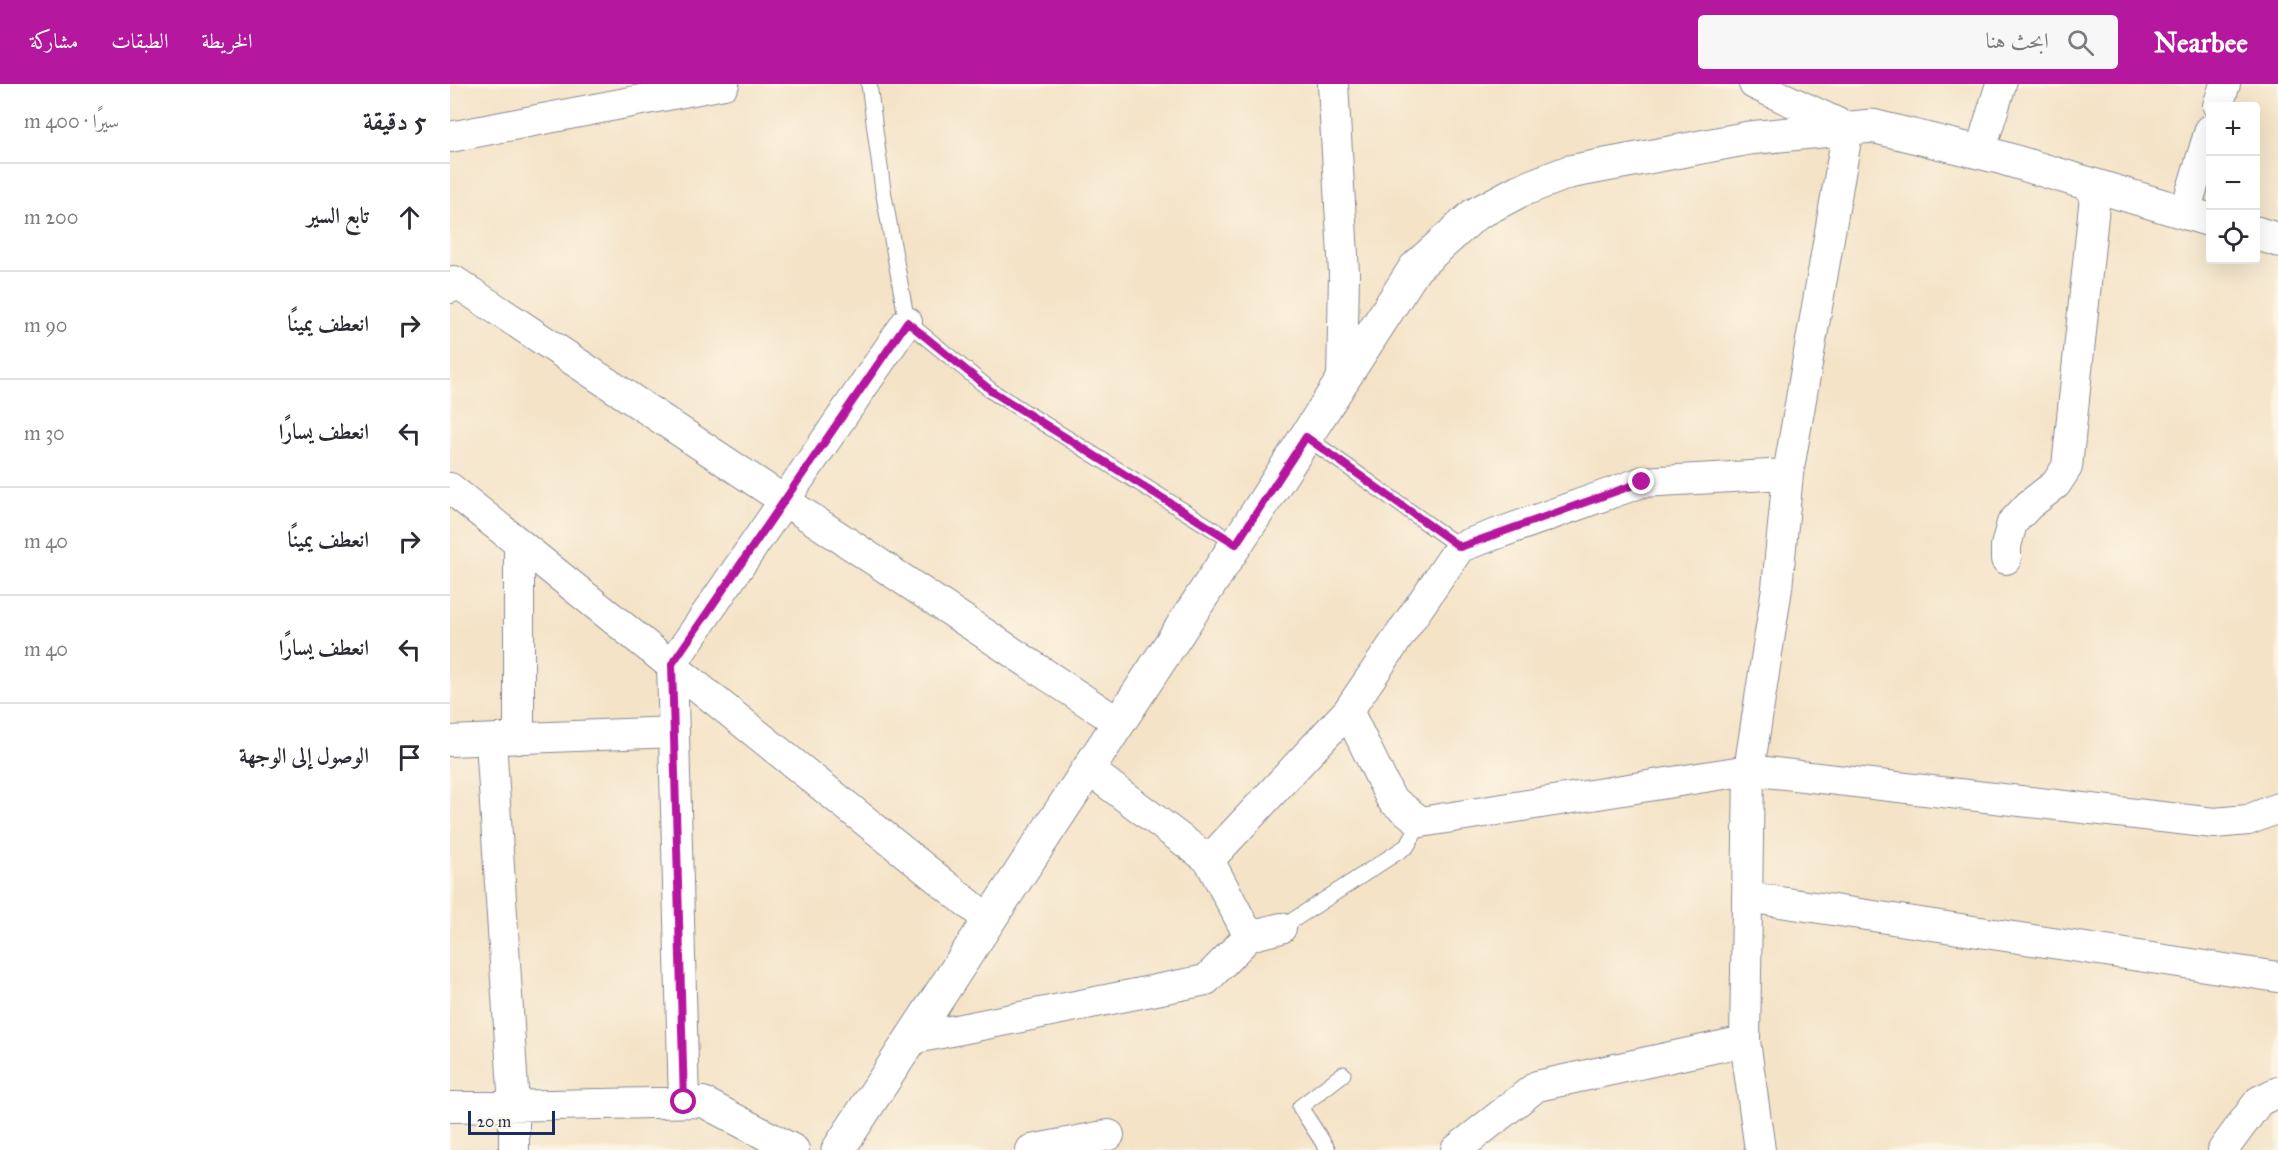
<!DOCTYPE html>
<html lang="ar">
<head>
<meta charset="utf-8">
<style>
	:root { --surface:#fff; --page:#f7f7f7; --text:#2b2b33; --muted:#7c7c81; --line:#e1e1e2; --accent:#b5179e }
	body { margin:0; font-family:"IM FELL Great Primer",Amiri,serif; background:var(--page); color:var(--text); direction:rtl }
	.controls { position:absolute; right:18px; top:18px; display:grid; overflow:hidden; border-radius:6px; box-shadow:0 6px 24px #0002 }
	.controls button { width:54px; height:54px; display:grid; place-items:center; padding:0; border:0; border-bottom:2px solid var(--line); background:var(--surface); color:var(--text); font:30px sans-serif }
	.scale { position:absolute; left:18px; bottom:15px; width:87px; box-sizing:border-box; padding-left:6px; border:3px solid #1b2f5e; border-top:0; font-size:16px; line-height:21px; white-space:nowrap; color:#1b2f5e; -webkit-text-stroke:4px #fcf5e5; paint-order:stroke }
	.stop { position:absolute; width:18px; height:18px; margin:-14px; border:4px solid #b5179e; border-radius:50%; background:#fff }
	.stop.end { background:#b5179e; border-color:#fff; box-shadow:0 2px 6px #0008 }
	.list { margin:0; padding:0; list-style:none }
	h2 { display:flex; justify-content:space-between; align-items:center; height:78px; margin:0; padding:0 24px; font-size:26px }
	h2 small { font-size:20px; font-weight:400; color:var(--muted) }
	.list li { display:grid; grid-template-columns:39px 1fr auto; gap:18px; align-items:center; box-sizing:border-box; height:108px; padding:0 24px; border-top:2px solid var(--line) }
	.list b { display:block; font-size:22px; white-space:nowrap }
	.list em { font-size:20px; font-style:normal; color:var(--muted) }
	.icon { flex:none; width:33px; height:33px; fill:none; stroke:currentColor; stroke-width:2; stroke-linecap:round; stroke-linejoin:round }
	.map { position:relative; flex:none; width:1828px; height:1066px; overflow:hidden; direction:ltr }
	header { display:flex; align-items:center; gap:36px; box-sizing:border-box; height:84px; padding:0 30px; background:var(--accent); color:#fff }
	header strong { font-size:28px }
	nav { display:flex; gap:33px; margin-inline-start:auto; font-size:21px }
	.search { width:420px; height:54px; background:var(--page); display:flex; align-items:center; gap:15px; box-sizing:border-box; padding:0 21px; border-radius:6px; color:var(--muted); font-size:22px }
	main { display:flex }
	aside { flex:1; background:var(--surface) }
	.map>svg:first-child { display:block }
</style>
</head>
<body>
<header>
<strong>Nearbee</strong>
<div class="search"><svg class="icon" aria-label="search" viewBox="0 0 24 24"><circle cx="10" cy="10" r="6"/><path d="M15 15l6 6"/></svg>ابحث هنا</div>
<nav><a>الخريطة</a><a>الطبقات</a><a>مشاركة</a></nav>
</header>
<main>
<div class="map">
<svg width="1828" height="1066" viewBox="0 0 1828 1066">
	<rect width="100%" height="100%" fill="#fcf5e5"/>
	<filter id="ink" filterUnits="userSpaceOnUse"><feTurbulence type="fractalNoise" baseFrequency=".0167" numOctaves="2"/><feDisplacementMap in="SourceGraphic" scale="12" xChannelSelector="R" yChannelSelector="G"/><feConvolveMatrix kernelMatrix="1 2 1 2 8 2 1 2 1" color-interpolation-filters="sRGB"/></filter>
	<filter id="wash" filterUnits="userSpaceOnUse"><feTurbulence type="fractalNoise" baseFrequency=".008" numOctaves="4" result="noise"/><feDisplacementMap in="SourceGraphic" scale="24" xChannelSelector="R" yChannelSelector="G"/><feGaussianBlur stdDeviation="1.35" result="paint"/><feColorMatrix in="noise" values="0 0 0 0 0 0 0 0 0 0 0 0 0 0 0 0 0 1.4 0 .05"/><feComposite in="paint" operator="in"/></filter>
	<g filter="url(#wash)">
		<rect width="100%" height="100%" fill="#f4e3c7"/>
	</g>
	<g filter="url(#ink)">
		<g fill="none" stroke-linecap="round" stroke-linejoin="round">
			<!-- service casing -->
			<g stroke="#888992" stroke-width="17">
				<path id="service" d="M419,0l14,106 24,132 86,70 244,152
					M856,353l154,110
					M831,844l126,-82 14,-24
					M878,1066l-28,-43 43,-33"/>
			</g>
			<!-- minor casing -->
			<g stroke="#888992" stroke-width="32">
				<path id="minor" d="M883,0l11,189 -2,109
					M1304,0l94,44 -60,346 -11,114 -28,182 -4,271 15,109
					M1768,22l7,-22
					M0,53l274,-53
					M1530,68l21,-68
					M1735,128l25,-82
					M0,204l4,-7 665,442
					M1338,390l-146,8 -182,65 -112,164 43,88 30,23 328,-52 465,53 34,-3 30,-12
					M0,404l539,432
					M1556,475v-13l6,-23 17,-18 27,-21 11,-17 29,-281
					M69,655v-196
					M41,656l23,366v44
					M0,657l224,-9
					M638,685l121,91 40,76
					M759,776l139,-149
					M1297,813l531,80
					M461,955l295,-59 43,-44 32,-8
					M234,1018l-12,-438 235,-342
					M0,1023l253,-5 91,48
					M581,1066l78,-15
					M1006,1066l81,-64 208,-45
					M1773,1066l36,-49 19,-9"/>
			</g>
			<!-- tertiary casing -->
			<g stroke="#888992" stroke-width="35">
				<path id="tertiary" d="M1806,149l22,7
					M388,1066l420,-639 157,-243 59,-53 45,-24 50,-19 180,-34 123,-12 127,31 211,63"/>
			</g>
			<!-- service -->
			<use href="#service" stroke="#fff" stroke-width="15"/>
			<!-- minor -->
			<use href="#minor" stroke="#fff" stroke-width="30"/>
			<!-- tertiary -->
			<use href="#tertiary" stroke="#fff" stroke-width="33"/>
		</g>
	</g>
	<g fill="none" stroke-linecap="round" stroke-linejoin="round" filter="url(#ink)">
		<!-- route -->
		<path stroke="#b5179e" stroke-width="8" d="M234,1018l-12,-438 235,-342 86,70 243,152 70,-107 154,110 182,-65"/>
	</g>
</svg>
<div class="controls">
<button>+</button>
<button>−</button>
<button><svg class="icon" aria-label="locate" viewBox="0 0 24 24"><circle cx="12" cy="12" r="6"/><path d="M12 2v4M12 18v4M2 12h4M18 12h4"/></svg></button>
</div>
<div class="scale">20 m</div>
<div class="stop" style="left:234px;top:1018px"></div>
<div class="stop end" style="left:1192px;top:398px"></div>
</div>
<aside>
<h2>5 دقيقة<small>سيرًا · 400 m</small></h2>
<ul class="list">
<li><svg class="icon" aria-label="ahead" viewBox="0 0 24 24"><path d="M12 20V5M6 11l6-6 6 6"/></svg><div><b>تابع السير</b></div><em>200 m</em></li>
<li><svg class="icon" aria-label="right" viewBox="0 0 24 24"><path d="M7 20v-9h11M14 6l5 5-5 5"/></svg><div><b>انعطف يمينًا</b></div><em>90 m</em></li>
<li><svg class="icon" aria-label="left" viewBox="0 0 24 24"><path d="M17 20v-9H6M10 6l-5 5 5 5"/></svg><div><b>انعطف يسارًا</b></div><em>30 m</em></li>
<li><svg class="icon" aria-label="right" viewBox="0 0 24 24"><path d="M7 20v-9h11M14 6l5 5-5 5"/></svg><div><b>انعطف يمينًا</b></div><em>40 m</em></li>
<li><svg class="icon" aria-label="left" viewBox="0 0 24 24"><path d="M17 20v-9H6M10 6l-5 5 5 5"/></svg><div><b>انعطف يسارًا</b></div><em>40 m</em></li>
<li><svg class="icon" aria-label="arrive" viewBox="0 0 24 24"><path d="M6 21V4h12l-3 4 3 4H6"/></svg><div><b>الوصول إلى الوجهة</b></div></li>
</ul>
</aside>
</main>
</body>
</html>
